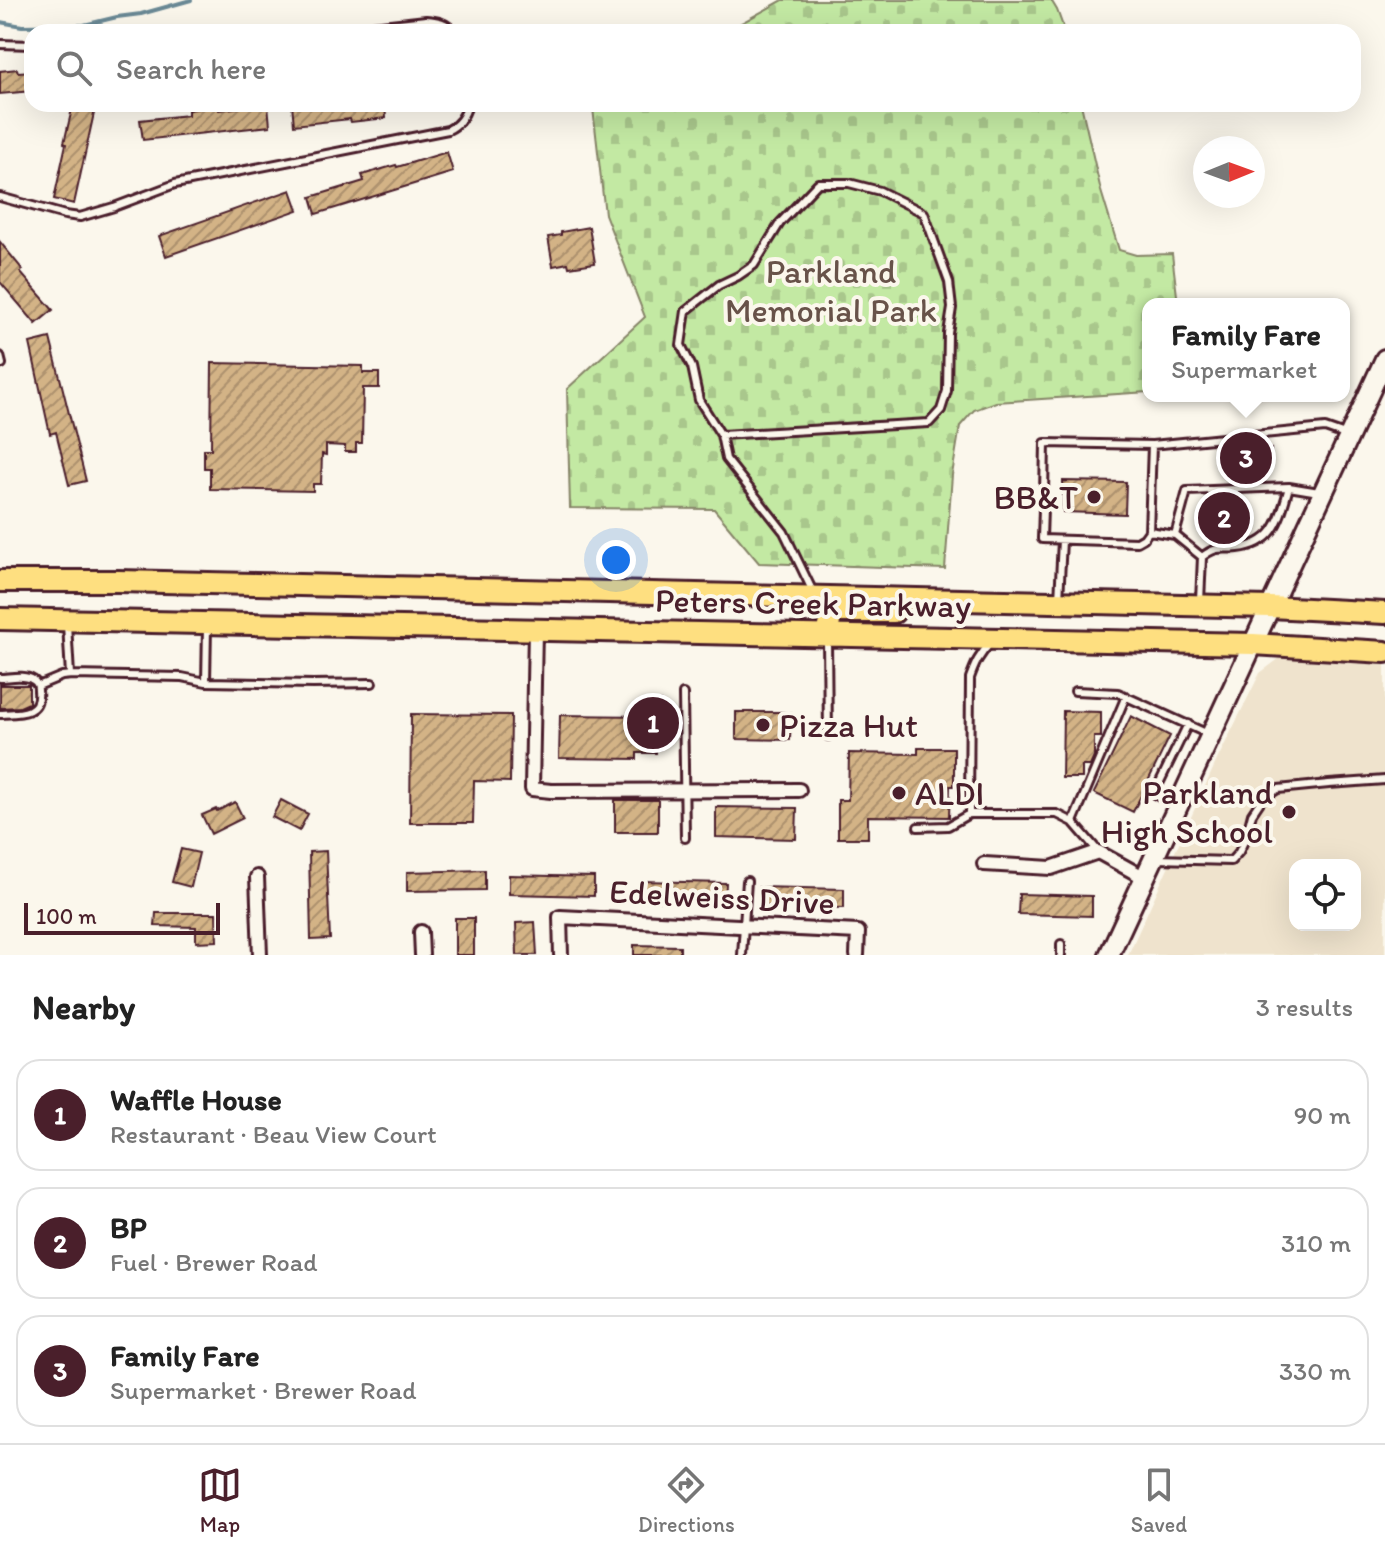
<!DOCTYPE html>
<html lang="en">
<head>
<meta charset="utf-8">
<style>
	:root { --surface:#fff; --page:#f2f2f2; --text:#222; --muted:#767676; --line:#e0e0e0; --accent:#4a1f2b }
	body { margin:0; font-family:Itim,sans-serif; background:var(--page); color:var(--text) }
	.controls { position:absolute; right:24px; bottom:24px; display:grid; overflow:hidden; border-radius:16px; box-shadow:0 8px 32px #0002 }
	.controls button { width:72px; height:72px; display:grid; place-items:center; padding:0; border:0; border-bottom:2px solid var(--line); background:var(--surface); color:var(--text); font:40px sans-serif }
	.compass { position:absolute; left:1193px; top:136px; width:72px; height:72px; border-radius:50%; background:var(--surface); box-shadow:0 8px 32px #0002; rotate:89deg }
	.scale { position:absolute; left:24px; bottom:20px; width:196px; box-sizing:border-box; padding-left:8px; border:4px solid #4a1f2b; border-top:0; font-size:22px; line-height:28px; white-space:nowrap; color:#4a1f2b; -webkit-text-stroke:6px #fbf7ec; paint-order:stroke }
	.you { position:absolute; left:616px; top:560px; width:28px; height:28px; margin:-20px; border:6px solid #fff; border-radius:50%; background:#1a73e8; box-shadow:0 0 0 12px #1a73e833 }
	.badge { display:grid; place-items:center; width:52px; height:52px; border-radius:50%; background:var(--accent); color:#fff; font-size:26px; font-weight:700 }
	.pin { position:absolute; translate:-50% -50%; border:4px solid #fff; box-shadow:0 2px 8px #0006 }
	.popup { position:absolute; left:1142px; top:298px; width:208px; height:104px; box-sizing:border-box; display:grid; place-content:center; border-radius:16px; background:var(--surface); filter:drop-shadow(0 2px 6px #0005); font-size:26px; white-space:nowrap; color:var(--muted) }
	.popup b { font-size:30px; color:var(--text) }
	.popup::after { content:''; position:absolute; left:50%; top:100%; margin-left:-16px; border:16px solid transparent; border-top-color:var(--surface) }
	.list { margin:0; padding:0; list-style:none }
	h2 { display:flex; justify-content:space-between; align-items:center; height:104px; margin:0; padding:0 32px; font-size:34px }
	h2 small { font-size:26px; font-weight:400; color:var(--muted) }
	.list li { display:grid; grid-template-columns:52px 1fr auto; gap:24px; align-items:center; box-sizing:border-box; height:112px; margin:0 16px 16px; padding:0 16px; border:2px solid var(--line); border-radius:24px }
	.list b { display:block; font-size:30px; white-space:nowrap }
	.list p { margin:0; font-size:26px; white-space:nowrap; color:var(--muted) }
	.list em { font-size:26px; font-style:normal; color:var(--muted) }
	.icon { flex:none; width:44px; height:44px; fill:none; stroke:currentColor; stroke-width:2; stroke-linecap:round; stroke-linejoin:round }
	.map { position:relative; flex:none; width:1385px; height:955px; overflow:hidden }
	.search { position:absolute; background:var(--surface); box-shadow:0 8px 32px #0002; left:24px; right:24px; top:24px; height:88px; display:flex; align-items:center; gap:20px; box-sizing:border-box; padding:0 28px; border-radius:24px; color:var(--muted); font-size:30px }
	.sheet { height:488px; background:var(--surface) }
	nav { display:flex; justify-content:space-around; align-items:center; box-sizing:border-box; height:112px; border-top:2px solid var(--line); background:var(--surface); font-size:22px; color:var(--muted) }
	nav a { display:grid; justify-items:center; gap:4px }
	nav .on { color:var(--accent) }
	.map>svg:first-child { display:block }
</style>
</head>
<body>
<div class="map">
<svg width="1385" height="955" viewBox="0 0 1385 955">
	<defs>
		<pattern id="cemetery-stones" width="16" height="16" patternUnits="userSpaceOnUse" patternTransform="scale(2)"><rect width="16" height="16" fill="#c3e9a3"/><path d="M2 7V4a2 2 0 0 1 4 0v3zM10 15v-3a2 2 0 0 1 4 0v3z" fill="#a9c78c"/></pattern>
		<pattern id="building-hatch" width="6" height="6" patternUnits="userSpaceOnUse" patternTransform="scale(2)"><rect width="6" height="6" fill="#d3b386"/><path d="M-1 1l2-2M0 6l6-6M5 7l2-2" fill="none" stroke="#ad916e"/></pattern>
	</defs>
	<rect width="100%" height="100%" fill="#fbf7ec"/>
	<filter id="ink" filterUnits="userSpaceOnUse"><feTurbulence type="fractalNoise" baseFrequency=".0125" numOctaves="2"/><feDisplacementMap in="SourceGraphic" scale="16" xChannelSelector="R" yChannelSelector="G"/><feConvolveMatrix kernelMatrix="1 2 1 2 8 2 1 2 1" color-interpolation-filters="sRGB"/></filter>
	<g filter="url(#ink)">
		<!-- built -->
		<path fill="#efe3cd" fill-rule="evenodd" d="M1284,655l101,8v292h-257l89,-195 43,-87zM1295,865h60v60h-60z"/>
		<!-- cemetery -->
		<path fill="url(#cemetery-stones)" stroke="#868467" stroke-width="2" d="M783,0h268l6,10 8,22h-340z
			M596,104h485l20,87 18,59 17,5 36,-1 6,50h-30v88l-152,10 -22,8 -14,16 -8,49 -7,94 -186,-6 -45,-54 -144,-1 -3,-119 78,-72 -40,-103 -12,-106z"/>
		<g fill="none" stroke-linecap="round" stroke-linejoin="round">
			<!-- stream -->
			<path stroke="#6a8995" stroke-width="4" d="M0,22l22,4 62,-1 33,-8 24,-3 50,-14"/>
		</g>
		<!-- building -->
		<path fill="url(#building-hatch)" stroke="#4a1f2b" stroke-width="2" d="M17,69l1,3 14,-1v20l-32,3v-23z
			M77,104h19l-22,100 -20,-5 12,-55 -2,-1 8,-34 4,1z
			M268,104l2,22 -127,14 -3,-20 48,-5v-5l30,-4 1,4z
			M292,104h93l1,14 -35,4 -1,-3 -56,6z
			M447,152l6,20 -137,42 -5,-17 53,-16 -2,-6 34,-10 1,2z
			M291,190l7,20 -132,46 -7,-20z
			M589,227l6,36 -26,4 -1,-4 -15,3 -5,-29 13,-2v-3z
			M0,242l23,28 -3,2 33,38 -17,14 -36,-42z
			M50,338l36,143 -17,4 -13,-53 -6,2 -20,-91z
			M212,363l151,3v7h16v15h-16l-1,55h-6v9h-11v-6l-19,-1v10l-4,-1 -1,30h-8v7l-103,-2v-21h-6v-19h7z
			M1225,445l46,4 -3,24 -46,-4z
			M1063,481l63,1 -1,32 -62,-2z
			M0,685h29v18l-9,4 -20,1z
			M646,701h14v48h-4v4h-19v6l-78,-1 1,-43 86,1z
			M1063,711l38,1v25h-7v20l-4,9h-8v12h-20z
			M736,712h55l-1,28 -54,-1z
			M411,714l100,1 -1,67 -36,-1 -1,42h-63z
			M1131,716l39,20 -37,76 -39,-19z
			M918,748h36v38h-4l-1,31 -81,-1v22h-30v-38h10l1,-47 69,1z
			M281,800l27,14 -9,17 -27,-14z
			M615,800h43v32h-43z
			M235,802l8,16 -32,16 -9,-19 14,-6 1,2z
			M716,807l81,1 -1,31 -80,-2z
			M181,849l18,4 -8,34 -19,-5z
			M326,851l4,88 -19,1 -2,-88z
			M485,870v20l-78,1v-19z
			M509,875l85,2v19l-85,-2z
			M641,881l85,2 -1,19 -85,-1z
			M759,887l85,2v19l-86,-2z
			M1019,894l73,2v20l-74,-2z
			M156,913h60l1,28 -21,1v-15l-41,-1z
			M455,918h19v37h-19z
			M535,922l2,33h-20l-1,-32z
			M634,945l46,1v9h-46z"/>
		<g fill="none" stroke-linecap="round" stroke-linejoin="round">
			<!-- lane casing -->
			<g stroke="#4a1f2b" stroke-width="12">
				<path id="lane" d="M319,32l107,-12c11,1 21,2 27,12
					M0,44l32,1
					M818,183h31l31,8 44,22 25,69 3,26 -4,25 -1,58 -6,19 -12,13 -208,12 -22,-35 -7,-33 -11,-22 5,-34 33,-26 19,-9 16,-11 26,-42z
					M0,197l65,18 15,2 34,-10 61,-23 273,-54c11,-5 17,-14 20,-26
					M0,356l2,8
					M721,435l5,24 58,73 30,62
					M1044,493l1,-50 107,2 173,-17 20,7
					M1043,508l-1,31 95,3 7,-4 5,-7 3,-86
					M1149,531l26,4
					M1202,557c15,-12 19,-7 36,-9 38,-4 42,-31 51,-61
					M1059,600l3,-60
					M1200,601l2,-44 -27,-22 12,-44 102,-4 30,5
					M67,624l3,51
					M827,640l1,96
					M0,678c9,0 25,-4 33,2 5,3 5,7 5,11 3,24 -20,22 -38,23
					M206,682l1,-55
					M38,686l24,-10 10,-1 110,2 24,5 107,2 59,-1
					M1075,691l43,2 90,41
					M683,694l2,144
					M1177,806l-23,-12 34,-70
					M969,814h88l16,8 25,29
					M1073,822l53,-126
					M918,827l30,-1 21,-12 1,-136c5,-14 9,-23 20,-34
					M1157,859l74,2 8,-9 7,-15 6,-23 10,-15 16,-10 51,-5 56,-4
					M742,955l5,-74
					M1061,955v-11"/>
			</g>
			<!-- street casing -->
			<g stroke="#4a1f2b" stroke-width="18">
				<path id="street" d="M535,630l-3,159 19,2 248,-1
					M984,864l67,4 47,-16 47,26
					M257,877l3,78
					M421,932l1,23
					M561,955l-1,-38 298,15 -1,23"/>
			</g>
			<!-- secondary casing -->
			<g stroke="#4a1f2b" stroke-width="24">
				<path id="secondary" d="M1109,955l276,-596"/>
			</g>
			<!-- primary casing -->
			<g stroke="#4a1f2b" stroke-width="26">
				<path id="primary" d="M0,581h118l1152,26 115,6
					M0,619l1253,25 132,8
					M827,636l5,-24h62"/>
			</g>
			<!-- lane -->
			<use href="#lane" stroke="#fbf7ec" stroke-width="6"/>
			<!-- street -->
			<use href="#street" stroke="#fbf7ec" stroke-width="12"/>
			<!-- secondary -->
			<use href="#secondary" stroke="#fbf7ec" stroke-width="18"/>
			<!-- primary -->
			<use href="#primary" stroke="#fedf80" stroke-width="20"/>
		</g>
	</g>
	<!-- markers -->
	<g fill="#4a1f2b" stroke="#fbf7ec" stroke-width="3">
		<circle cx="1094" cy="497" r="8"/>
		<circle cx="763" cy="725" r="8"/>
		<circle cx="899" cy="793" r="8"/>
		<circle cx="1289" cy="812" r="8"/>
	</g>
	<g text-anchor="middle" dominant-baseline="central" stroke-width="8" stroke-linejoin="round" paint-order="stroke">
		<!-- park labels -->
		<g font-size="34" fill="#685249" stroke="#fbf7ec">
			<text x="831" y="271">Parkland<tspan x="831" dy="39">Memorial Park</tspan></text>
		</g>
		<!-- poi labels -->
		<g font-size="34" fill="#4a1f2b" stroke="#fbf7ec" text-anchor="end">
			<text x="1078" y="497">BB&amp;T</text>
			<text x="779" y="725" text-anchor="start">Pizza Hut</text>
			<text x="1273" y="792">Parkland<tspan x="1273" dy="39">High School</tspan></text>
			<text x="915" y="793" text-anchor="start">ALDI</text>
		</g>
		<!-- street labels -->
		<g font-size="34" fill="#4a1f2b" stroke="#fbf7ec">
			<text transform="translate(813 603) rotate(1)">Peters Creek Parkway</text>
			<text transform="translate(722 897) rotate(3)">Edelweiss Drive</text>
		</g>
	</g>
</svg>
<div class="controls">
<button><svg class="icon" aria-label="locate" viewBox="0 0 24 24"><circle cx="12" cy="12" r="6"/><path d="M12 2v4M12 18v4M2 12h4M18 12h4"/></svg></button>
</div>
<svg class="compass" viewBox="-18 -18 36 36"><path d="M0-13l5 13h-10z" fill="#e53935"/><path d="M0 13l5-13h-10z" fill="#767676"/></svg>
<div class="scale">100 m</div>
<div class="you"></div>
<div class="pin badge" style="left:653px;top:723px">1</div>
<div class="pin badge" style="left:1224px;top:518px">2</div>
<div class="pin badge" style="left:1246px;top:458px">3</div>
<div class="popup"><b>Family Fare</b>Supermarket</div>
<div class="search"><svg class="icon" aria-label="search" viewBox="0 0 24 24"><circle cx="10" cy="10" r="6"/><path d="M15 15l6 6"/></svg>Search here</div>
</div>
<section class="sheet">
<h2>Nearby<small>3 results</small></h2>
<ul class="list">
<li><span class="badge">1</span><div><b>Waffle House</b><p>Restaurant · Beau View Court</p></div><em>90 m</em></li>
<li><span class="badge">2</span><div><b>BP</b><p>Fuel · Brewer Road</p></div><em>310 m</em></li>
<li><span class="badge">3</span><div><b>Family Fare</b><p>Supermarket · Brewer Road</p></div><em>330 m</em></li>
</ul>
</section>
<nav>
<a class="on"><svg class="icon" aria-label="map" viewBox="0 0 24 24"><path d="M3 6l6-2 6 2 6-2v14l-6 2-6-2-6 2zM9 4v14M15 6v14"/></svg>Map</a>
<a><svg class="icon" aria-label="directions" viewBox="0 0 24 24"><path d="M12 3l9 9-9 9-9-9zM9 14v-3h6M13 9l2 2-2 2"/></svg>Directions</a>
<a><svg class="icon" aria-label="saved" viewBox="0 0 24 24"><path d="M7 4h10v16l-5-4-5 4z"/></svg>Saved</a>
</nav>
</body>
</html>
